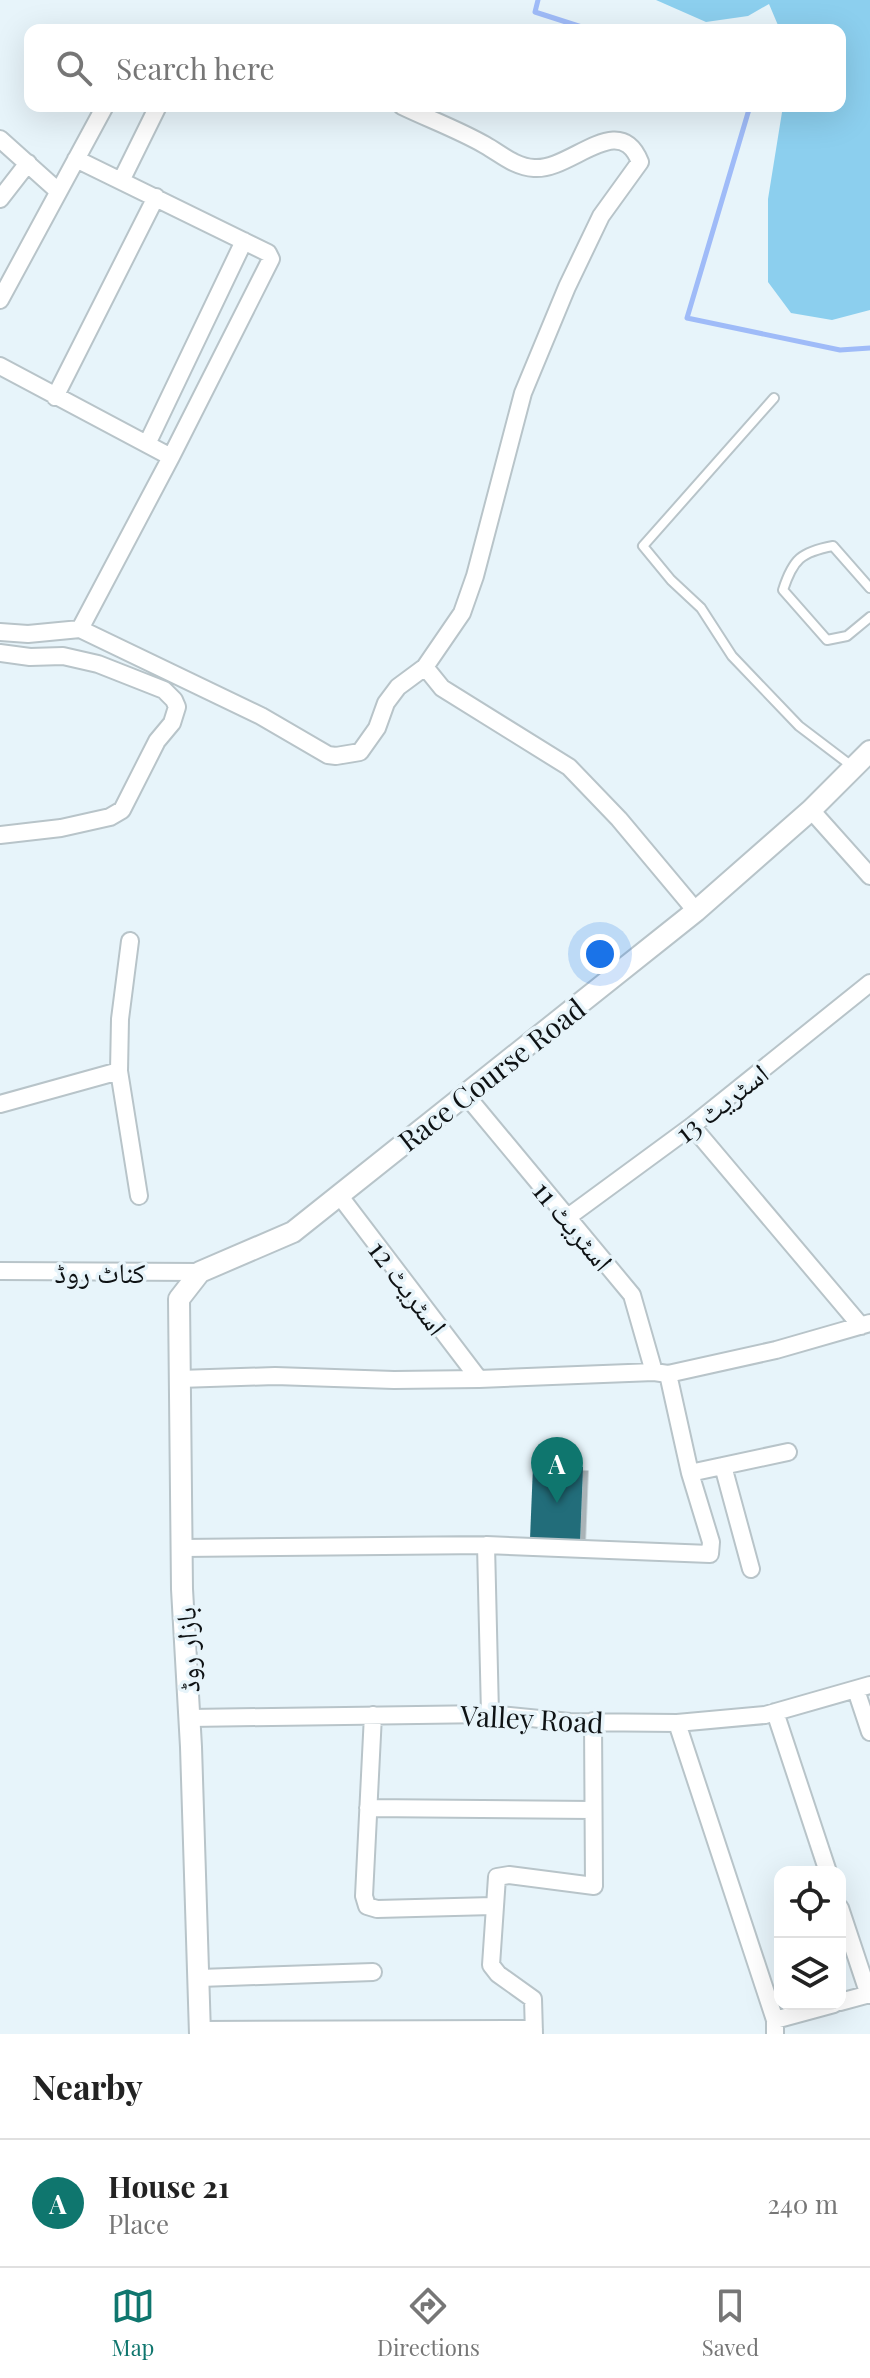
<!DOCTYPE html>
<html lang="en">
<head>
<meta charset="utf-8">
<style>
	:root { --surface:#fff; --page:#f6f6f6; --text:#222; --muted:#767676; --line:#e0e0e0; --accent:#0f766e }
	body { margin:0; font-family:"Playfair Display","Noto Naskh Arabic",serif; background:var(--page); color:var(--text) }
	.controls { position:absolute; right:24px; bottom:24px; display:grid; overflow:hidden; border-radius:16px; box-shadow:0 8px 32px #0002 }
	.controls button { width:72px; height:72px; display:grid; place-items:center; padding:0; border:0; border-bottom:2px solid var(--line); background:var(--surface); color:var(--text); font:40px sans-serif }
	.you { position:absolute; left:600px; top:954px; width:28px; height:28px; margin:-20px; border:6px solid #fff; border-radius:50%; background:#1a73e8; box-shadow:0 0 0 12px #1a73e833 }
	.badge { display:grid; place-items:center; width:52px; height:52px; border-radius:50%; background:var(--accent); color:#fff; font-size:26px; font-weight:700 }
	.pin { position:absolute; translate:-50% -66px; filter:drop-shadow(0 2px 4px #0008) }
	.pin::after { content:''; position:absolute; top:42px; width:28px; height:24px; background:inherit; clip-path:polygon(0 0,100% 0,50% 100%) }
	.list { margin:0; padding:0; list-style:none }
	h2 { display:flex; justify-content:space-between; align-items:center; height:104px; margin:0; padding:0 32px; font-size:34px }
	h2 small { font-size:26px; font-weight:400; color:var(--muted) }
	.list li { display:grid; grid-template-columns:52px 1fr auto; gap:24px; align-items:center; box-sizing:border-box; height:128px; padding:0 32px; border-top:2px solid var(--line) }
	.list b { display:block; font-size:30px; white-space:nowrap }
	.list p { margin:0; font-size:26px; white-space:nowrap; color:var(--muted) }
	.list em { font-size:26px; font-style:normal; color:var(--muted) }
	.icon { flex:none; width:44px; height:44px; fill:none; stroke:currentColor; stroke-width:2; stroke-linecap:round; stroke-linejoin:round }
	.map { position:relative; flex:none; width:870px; height:2034px; overflow:hidden }
	.search { position:absolute; background:var(--surface); box-shadow:0 8px 32px #0002; left:24px; right:24px; top:24px; height:88px; display:flex; align-items:center; gap:20px; box-sizing:border-box; padding:0 28px; border-radius:16px; color:var(--muted); font-size:30px }
	.sheet { height:232px; background:var(--surface) }
	nav { display:flex; justify-content:space-around; align-items:center; box-sizing:border-box; height:112px; border-top:2px solid var(--line); background:var(--surface); font-size:22px; color:var(--muted) }
	nav a { display:grid; justify-items:center; gap:4px }
	nav .on { color:var(--accent) }
	.map>svg:first-child { display:block }
</style>
</head>
<body>
<div class="map">
<svg width="870" height="2034" viewBox="0 0 870 2034">
	<defs>
		<filter id="shadow"><feDropShadow dx="5.5" dy="3.5" stdDeviation="0" flood-color="#0004"/></filter>
	</defs>
	<rect width="100%" height="100%" fill="#e7f4fa"/>
	<!-- green -->
	<path fill="#8ccfee" d="M656,0h214v310l-38,10 -41,-7 -23,-31v-83l15,-93h57v-76h-60l-11,-26 -21,12 -42,6z"/>
	<g fill="none" stroke-linecap="round" stroke-linejoin="round">
		<!-- stream -->
		<path stroke="#9fbbf8" stroke-width="5" d="M538,0l-3,12 56,18
			M750,106l-63,212 153,32 30,-2"/>
	</g>
	<!-- building -->
	<path fill="#216d7a" filter="url(#shadow)" d="M533,1466l50,1 -3,75 -50,-3z"/>
	<g fill="none" stroke-linecap="round" stroke-linejoin="round">
		<!-- service casing -->
		<g stroke="#b8c4c9" stroke-width="12">
			<path id="service" d="M774,398l-131,148 28,34 30,28 31,48 67,70 54,41
				M870,588l-37,-42c-32,6 -40,13 -50,44l44,50 20,-4 23,-19"/>
		</g>
		<!-- minor casing -->
		<g stroke="#b8c4c9" stroke-width="20">
			<path id="minor" d="M402,106c27,13 57,24 83,39 16,9 30,22 49,23 37,3 85,-59 106,-6l-39,54 -34,71 -44,106 -48,183 -13,37 -37,54
				M0,139l58,52
				M76,159l192,94 3,6 -100,198 -91,172
				M121,181l37,-75
				M0,199l28,-36
				M0,300l105,-194
				M0,366l171,91
				M55,397l101,-200
				M147,444l97,-203
				M0,632l28,2 52,-5 181,87 67,39 8,1 24,-4 17,-24 9,-25 12,-16 27,-20 17,21 127,79 50,52 77,92
				M0,653l30,4 33,-1 35,8 66,26 10,10 3,7 -5,16 -15,18 -35,69 -12,7 -49,11 -61,7
				M811,810l59,66
				M130,941l-10,78 -1,52 20,125
				M465,1094l167,201 22,77
				M0,1104l119,-33
				M692,1126l169,200
				M339,1195l140,184
				M568,1217l124,-91 178,-143
				M0,1271l200,1
				M179,1379l96,-3 119,4 85,-1 175,-7 14,2 108,-24 94,-27
				M723,1466l28,103
				M690,1473l98,-21
				M486,1545l4,169
				M182,1548l304,-3 224,9 1,-12 -21,-69 -22,-99
				M856,1690l14,42
				M775,1712l53,160
				M373,1715l-9,181 3,10 10,3 116,-3
				M190,1718l300,-4 80,8 107,1 88,-8 105,-30
				M677,1723l98,297v14
				M368,1808l224,2
				M840,1908l29,87
				M200,1978l173,-6
				M840,2002l30,-8
				M775,2020l59,-16
				M200,2030l334,-1
				M534,2034l-1,-35 -35,-25 -7,-9 6,-88 12,-2 85,11 -1,-165"/>
		</g>
		<!-- tertiary casing -->
		<g stroke="#b8c4c9" stroke-width="24">
			<path id="tertiary" d="M200,2034l-9,-287 -9,-158 -3,-290 21,-27 93,-40 403,-321 115,-101 59,-59"/>
		</g>
		<!-- service -->
		<use href="#service" stroke="#fff" stroke-width="8"/>
		<!-- minor -->
		<use href="#minor" stroke="#fff" stroke-width="16"/>
		<!-- tertiary -->
		<use href="#tertiary" stroke="#fff" stroke-width="20"/>
	</g>
	<g text-anchor="middle" dominant-baseline="central" stroke-width="7" stroke-linejoin="round" paint-order="stroke">
		<!-- street labels -->
		<g font-size="28" fill="#0e1214" stroke="#e7f4fa">
			<text transform="translate(491 1074) rotate(-38)">Race Course Road</text>
			<text transform="translate(721 1102) rotate(-38)">اسٹریٹ 13</text>
			<text transform="translate(574 1225) rotate(50)">اسٹریٹ 11</text>
			<text x="100" y="1271">کناٹ روڈ</text>
			<text transform="translate(409 1287) rotate(53)">اسٹریٹ 12</text>
			<text transform="translate(186 1650) rotate(-93)">بازار روڈ</text>
			<text transform="translate(532 1718) rotate(3)">Valley Road</text>
		</g>
	</g>
</svg>
<div class="controls">
<button><svg class="icon" aria-label="locate" viewBox="0 0 24 24"><circle cx="12" cy="12" r="6"/><path d="M12 2v4M12 18v4M2 12h4M18 12h4"/></svg></button>
<button><svg class="icon" aria-label="layers" viewBox="0 0 24 24"><path d="M12 4l9 5-9 5-9-5zM3 14l9 5 9-5"/></svg></button>
</div>
<div class="you"></div>
<div class="pin badge" style="left:557px;top:1503px">A</div>
<div class="search"><svg class="icon" aria-label="search" viewBox="0 0 24 24"><circle cx="10" cy="10" r="6"/><path d="M15 15l6 6"/></svg>Search here</div>
</div>
<section class="sheet">
<h2>Nearby<small></small></h2>
<ul class="list">
<li><span class="badge">A</span><div><b>House 21</b><p>Place</p></div><em>240 m</em></li>
</ul>
</section>
<nav>
<a class="on"><svg class="icon" aria-label="map" viewBox="0 0 24 24"><path d="M3 6l6-2 6 2 6-2v14l-6 2-6-2-6 2zM9 4v14M15 6v14"/></svg>Map</a>
<a><svg class="icon" aria-label="directions" viewBox="0 0 24 24"><path d="M12 3l9 9-9 9-9-9zM9 14v-3h6M13 9l2 2-2 2"/></svg>Directions</a>
<a><svg class="icon" aria-label="saved" viewBox="0 0 24 24"><path d="M7 4h10v16l-5-4-5 4z"/></svg>Saved</a>
</nav>
</body>
</html>
